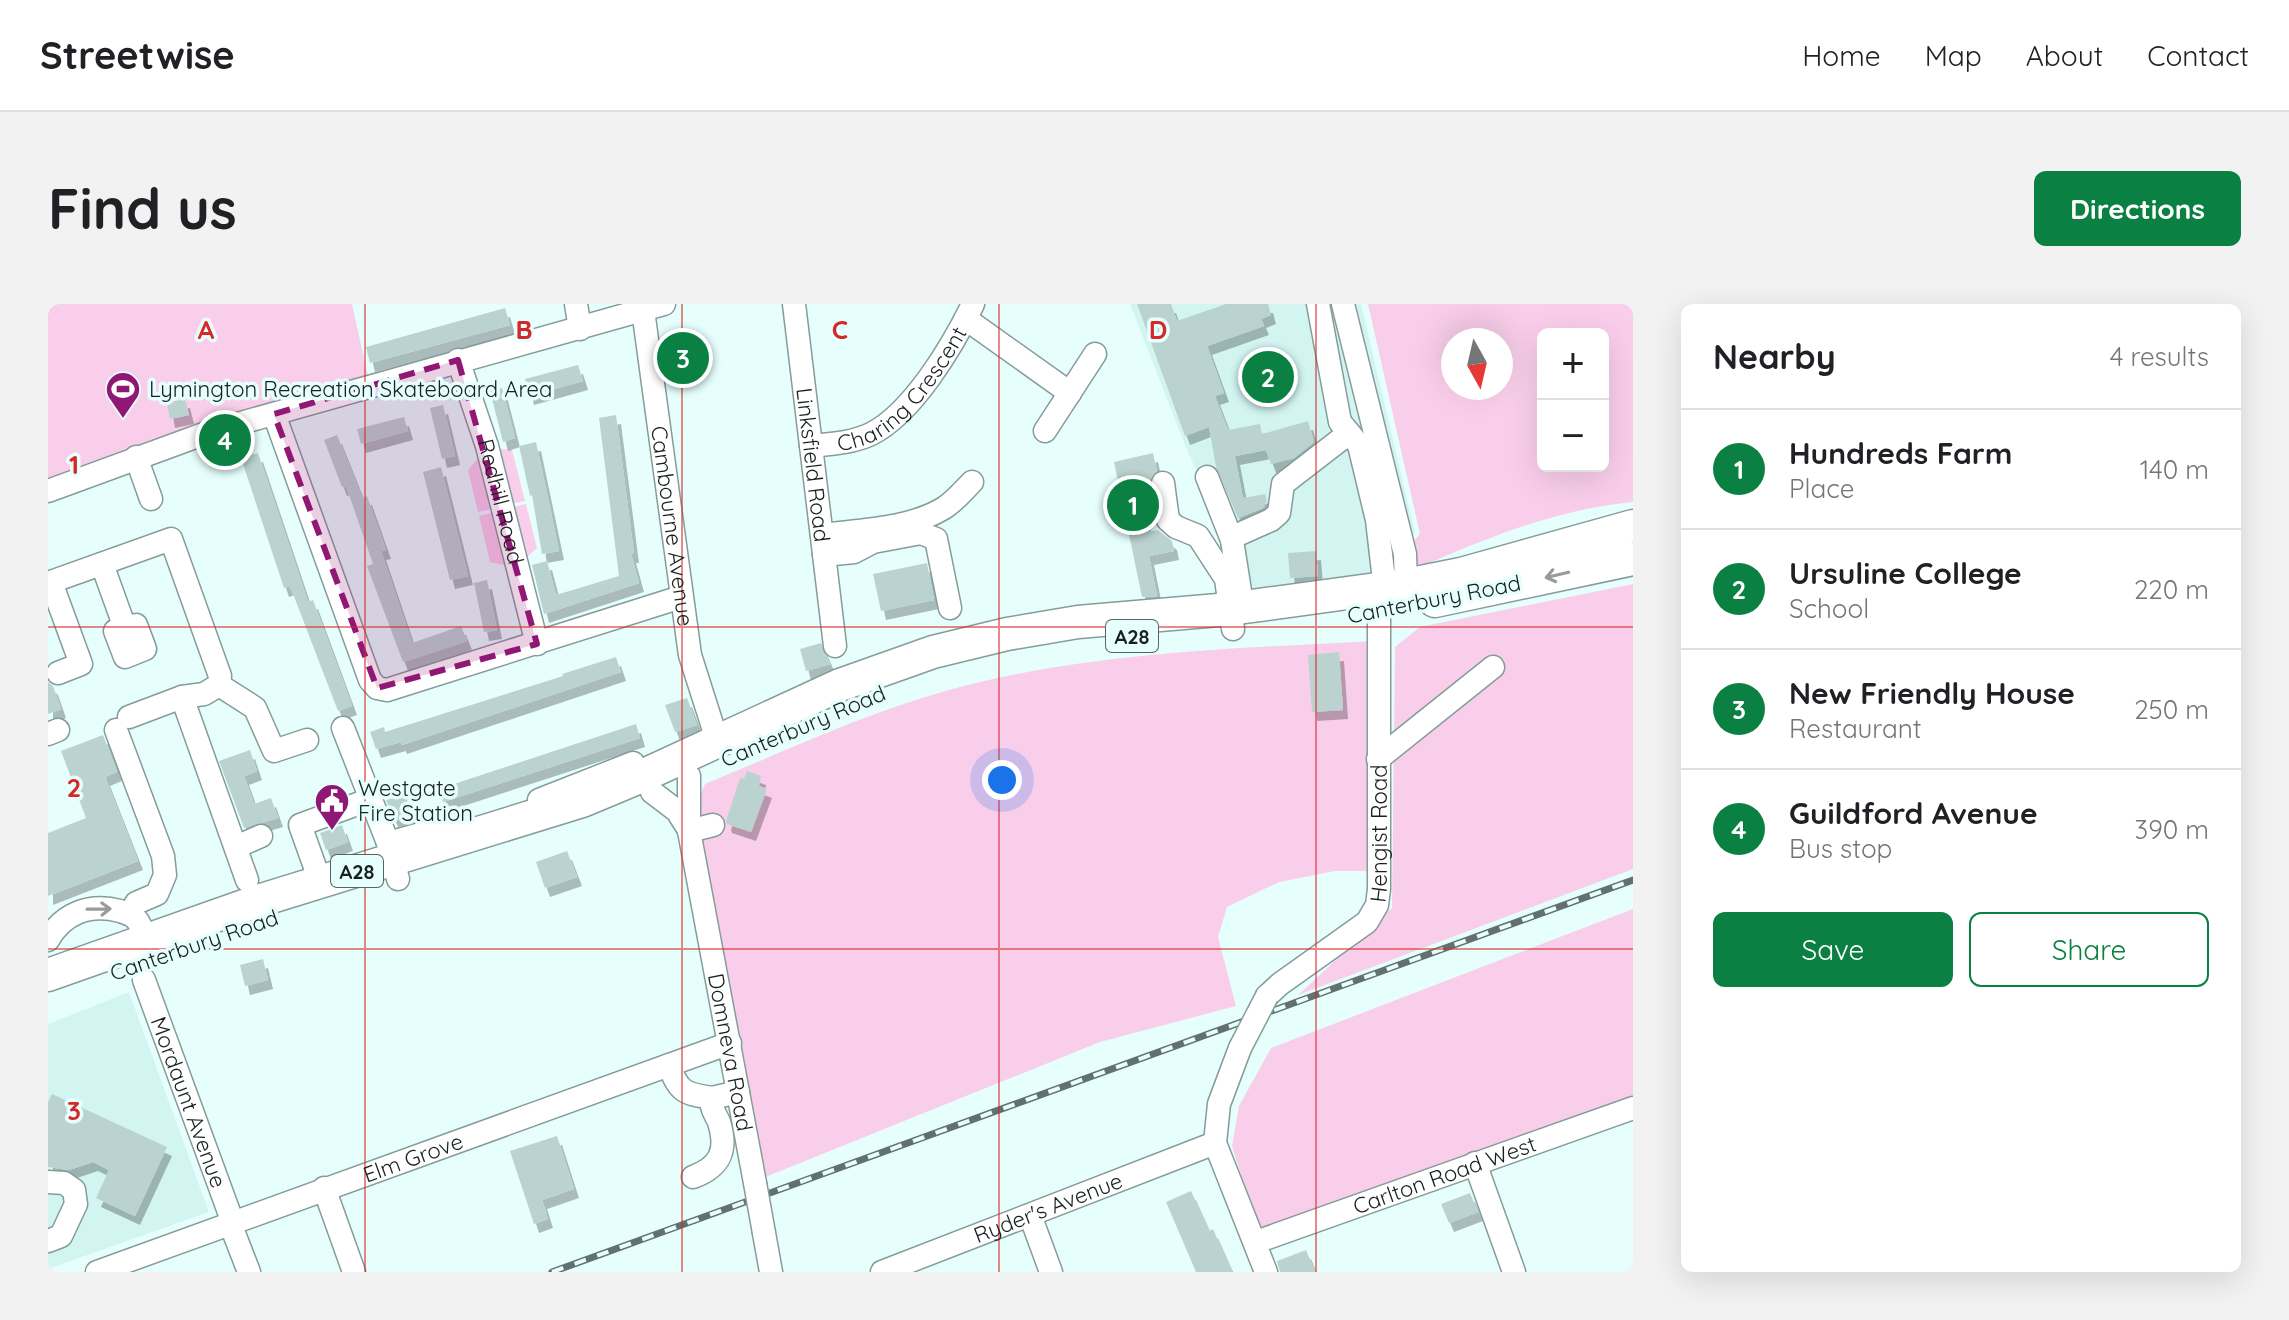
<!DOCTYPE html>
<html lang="en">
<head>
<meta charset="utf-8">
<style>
	:root { --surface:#fff; --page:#f2f2f2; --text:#202124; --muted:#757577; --line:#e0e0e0; --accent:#0b8043 }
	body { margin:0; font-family:Quicksand,sans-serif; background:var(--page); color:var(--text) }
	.controls { position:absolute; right:24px; top:24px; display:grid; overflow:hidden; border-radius:12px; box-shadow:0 8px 32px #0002 }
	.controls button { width:72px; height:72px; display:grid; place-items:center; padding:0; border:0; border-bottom:2px solid var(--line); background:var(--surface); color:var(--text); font:40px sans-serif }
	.compass { position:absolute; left:1393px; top:24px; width:72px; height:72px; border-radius:50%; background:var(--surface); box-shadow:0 8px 32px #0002; rotate:172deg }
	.you { position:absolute; left:954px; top:476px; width:28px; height:28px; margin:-20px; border:6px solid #fff; border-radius:50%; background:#1a73e8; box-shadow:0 0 0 12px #1a73e833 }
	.badge { display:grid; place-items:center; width:52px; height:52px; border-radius:50%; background:var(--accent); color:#fff; font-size:26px; font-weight:700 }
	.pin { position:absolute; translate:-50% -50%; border:4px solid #fff; box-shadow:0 2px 8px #0006 }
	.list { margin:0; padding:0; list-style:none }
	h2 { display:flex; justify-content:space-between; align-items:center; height:104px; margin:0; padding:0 32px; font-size:34px }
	h2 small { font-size:26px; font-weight:400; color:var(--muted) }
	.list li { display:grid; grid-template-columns:52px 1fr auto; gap:24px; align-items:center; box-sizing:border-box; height:120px; padding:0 32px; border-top:2px solid var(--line) }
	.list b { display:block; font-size:30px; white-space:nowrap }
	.list p { margin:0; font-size:26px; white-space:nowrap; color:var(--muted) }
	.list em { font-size:26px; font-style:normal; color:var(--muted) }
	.actions { display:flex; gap:16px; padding:24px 32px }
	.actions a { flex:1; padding:18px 0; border:2px solid var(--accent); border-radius:12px; text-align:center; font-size:28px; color:var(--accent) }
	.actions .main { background:var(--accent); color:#fff }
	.map { position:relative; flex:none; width:1585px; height:968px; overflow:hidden; border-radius:12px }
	header { display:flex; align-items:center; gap:48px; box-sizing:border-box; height:112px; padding:0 40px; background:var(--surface); border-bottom:2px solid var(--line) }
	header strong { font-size:38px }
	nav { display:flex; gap:44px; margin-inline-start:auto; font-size:28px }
	.intro { display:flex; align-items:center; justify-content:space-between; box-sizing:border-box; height:192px; padding:0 48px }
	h1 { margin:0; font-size:56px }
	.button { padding:20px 36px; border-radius:12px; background:var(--accent); color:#fff; font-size:28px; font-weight:700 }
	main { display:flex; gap:48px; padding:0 48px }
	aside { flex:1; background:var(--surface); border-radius:12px; box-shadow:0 8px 32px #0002 }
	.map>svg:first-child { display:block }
</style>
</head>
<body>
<header>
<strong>Streetwise</strong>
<nav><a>Home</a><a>Map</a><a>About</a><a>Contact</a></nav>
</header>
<div class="intro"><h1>Find us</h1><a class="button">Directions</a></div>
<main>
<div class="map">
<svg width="1585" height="968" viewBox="0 0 1585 968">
	<defs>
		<filter id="shadow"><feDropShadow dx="5" dy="9" stdDeviation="0" flood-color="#0004"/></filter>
	</defs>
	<rect width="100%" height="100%" fill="#e6fffd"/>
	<!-- built -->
	<path fill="#d3f5f2" d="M1082,0h231l54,229 -20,21 2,17 -22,9 -154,13 3,-33 -6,-42 -31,-68z
		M81,688l80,220 -161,57v-245z"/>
	<!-- green -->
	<path fill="#f9ceea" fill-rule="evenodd" d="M0,0h304l16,73 -320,105z
		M1320,0h265v198c-77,7 -149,37 -220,68l-4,-24 11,-12zM1495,30h60v132h-60zM1405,36h48v48h-48z
		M444,144l20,2 13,51 -18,4z
		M435,148l14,56 -19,4 -10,-42z
		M478,200l11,44 -16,15 -14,-55z
		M450,207l14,56 -22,-5 -11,-46z
		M1585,280v285l-335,126 94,-87 3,-261 25,-20z
		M1326,337l-2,230h-37l-56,11 -52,25 -9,30 18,69 -136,36 -337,136 -68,-373 10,-21c78,-32 156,-69 237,-92 141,-40 287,-43 432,-51z
		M1585,605v189l-375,132 -26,-84 7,-40 32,-58z"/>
	<!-- building -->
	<path fill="#bbd3d0" filter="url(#shadow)" d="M1089,0h34l6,17 49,-17h42l3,11 -10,4 3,7 -57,20 17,47 -9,3 13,34 32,-6 2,10 46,-13 6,21 -20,16 -23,6 -5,-14 -31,6 8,42 22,-4 2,7 -4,7 -25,10 -22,-51 -7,-40 -24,9z
		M457,4l5,17 -140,38 -4,-16z
		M530,61l5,16 -54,15 -4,-17z
		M454,84l13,50 -12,4 -13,-51z
		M137,95l4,16 -19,4 -3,-16z
		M395,101l12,51 -13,3 -12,-51z
		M568,111l18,139h-3l8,29 -95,31 -12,-49 15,-4 9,34 63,-19 -20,-158z
		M356,113l4,14 -47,13 -4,-15z
		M289,131l25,63 5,-2 19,54 -5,1 31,92 49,-17 6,15 -64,21 -36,-96 6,-2 -27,-78 -4,1 -18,-47z
		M488,138l23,109 -17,3 -10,-59 -2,1 -11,-50z
		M210,149l50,149 5,-2 39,106 -14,5 -48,-125 -6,2 -43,-130z
		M1105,149l4,18 -7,9 -12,3 10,49 10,-2 14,11 2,10 -25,5 8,40 -15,1 -28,-135z
		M393,163l27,109 -18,4 -27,-108z
		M1268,247l2,25 -28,2 -2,-25z
		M879,259l7,37 -53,11 -8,-37z
		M439,276l10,50 -13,2 -10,-49z
		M773,339l9,21 -24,7 -6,-22z
		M1291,348l4,58 -31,2 -4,-57z
		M568,353l5,15 -219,73 -1,-3 -25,7 -6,-17 14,-5 1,5 178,-56 -1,-2z
		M0,378l5,4 8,23 -13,5z
		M639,394l10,27 -22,7 -10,-27z
		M588,420l4,14 -197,64 -4,-13z
		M55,431l14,37 -12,5 33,84 -90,35v-63l38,-15 -25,-67z
		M202,446l7,21 -13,5 10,28 17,-6 7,20 -34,10 -25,-67z
		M699,467l14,5 -2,10 8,3 -16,43 -24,-8 -1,-3 14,-43 4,1z
		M358,491l5,19 -18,4 -7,-18z
		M294,521l6,17 -22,8 -6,-17z
		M519,547l10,26 -32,11 -9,-26z
		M215,655l5,21 -23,6 -5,-21z
		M4,790l115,53 -32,69 -39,-18 13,-28 -16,-8 -24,8 -21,-3v-65z
		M509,832l17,53 -32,11 6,19 -14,5 -24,-73z
		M1143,887l18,40 4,-2 19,43h-36l-30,-70z
		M1422,889l8,19 -29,11 -8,-19z
		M1258,946l9,22h-35l-3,-11z"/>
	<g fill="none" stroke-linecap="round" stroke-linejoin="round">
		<!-- minor casing -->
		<g stroke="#859c9a" stroke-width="25">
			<g id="minor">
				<path d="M528,0l4,25"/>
				<path id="s1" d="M746,0l41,342"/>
				<path d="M1270,0l22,118 19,23 18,75 8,69"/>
				<path d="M1295,0l62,250 1,31"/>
				<path id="s2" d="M595,6l47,345 27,85"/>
				<path d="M918,15l104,74"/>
				<path id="s3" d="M410,56l29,86 50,198"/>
				<path d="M226,110l96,266 7,8 10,2 294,-93"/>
				<path d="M997,127l50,-77"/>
				<path id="s4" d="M763,142c20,-2 41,-3 60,-12 42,-21 82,-89 102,-130"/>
				<path d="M88,153l15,42"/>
				<path d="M1159,173l25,63 8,51"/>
				<path d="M1115,179l5,37 8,7 22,9 28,43 7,50"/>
				<path d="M0,187l161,-59 455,-128"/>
				<path d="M774,231c39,-5 88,-6 122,-27 11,-7 19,-17 28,-26"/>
				<path d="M1184,236l3,-4 36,-16 8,-7 4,-29 66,-51"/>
				<path d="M776,251l30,-3 19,-10 48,-9 15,6 14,69"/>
				<path d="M54,260l23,64 11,-3 9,24 -20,8 -10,-26 10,-3"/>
				<path d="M3,278l30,82 -23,9"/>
				<path d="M0,279l123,-44 49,137 -1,9 -15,9 -22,3 -53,20"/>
				<path d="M171,381l36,23 19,43 33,-11"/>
				<path d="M134,393l65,183"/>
				<path d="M295,424l45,115 10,36"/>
				<path d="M68,426l47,126 2,19 -8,19 -21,9 -5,11"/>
				<path d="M0,430l10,-4"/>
				<path d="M1330,455l115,-92"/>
				<path id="s5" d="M641,472v55l66,352"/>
				<path d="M604,488l25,19 12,19"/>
				<path d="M491,496l94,-37 2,4"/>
				<path d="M641,527l24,-6"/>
				<path d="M340,539l64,-18"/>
				<path d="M188,543l25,-11"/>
				<path d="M267,563l-15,-42 71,-26"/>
				<path d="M0,636c15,-27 42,-37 72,-29 9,3 16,5 20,14"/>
				<path id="s6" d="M96,676l89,243"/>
				<path id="s7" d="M1219,692l13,-12 87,-62 10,-17 2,-16v-278"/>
				<path d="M1192,744l-21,56 -4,39 51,129"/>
				<path d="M621,761c9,27 16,29 43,33"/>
				<path d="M1427,859l39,109"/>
				<path d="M645,873c27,-10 35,-26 26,-55 -4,-9 -9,-14 -7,-24l26,-6"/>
				<path d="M0,878l16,1 10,7 2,14 -15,32 -13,5"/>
				<path d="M276,884l30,84"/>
				<path d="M982,911l21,57"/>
				<path d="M182,919l19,49"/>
				<path d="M716,929l7,39"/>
				<path id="s8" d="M1208,938l377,-134"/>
				<path id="s9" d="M49,968l633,-229"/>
				<path id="s10" d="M834,968l333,-129"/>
			</g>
		</g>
		<!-- highway casing -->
		<g stroke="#859c9a" stroke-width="35">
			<path id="highway" d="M1387,297l198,-42
				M0,671l207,-73 327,-101 60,-25 198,-91 93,-33 74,-18 71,-12 152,-13 176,-24 55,-11 172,-48"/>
		</g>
		<!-- minor -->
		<use href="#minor" stroke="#fff" stroke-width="22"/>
		<!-- highway -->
		<use href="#highway" stroke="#fff" stroke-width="32"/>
		<!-- rail casing -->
		<g stroke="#62716f" stroke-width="7">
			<path id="rail" d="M504,968l1081,-392"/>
		</g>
		<!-- rail -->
		<use href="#rail" stroke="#e6fffd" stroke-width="4" stroke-dasharray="12" stroke-linecap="butt"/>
		<!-- minor-bridge casing -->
		<g stroke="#859c9a" stroke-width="25" stroke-linecap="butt">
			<path id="minor-bridge" d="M1192,744l27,-52
				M707,879l9,50"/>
		</g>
		<!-- minor-bridge -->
		<use href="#minor-bridge" stroke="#fff" stroke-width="22"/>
	</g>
	<!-- one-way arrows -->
	<defs><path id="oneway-shaft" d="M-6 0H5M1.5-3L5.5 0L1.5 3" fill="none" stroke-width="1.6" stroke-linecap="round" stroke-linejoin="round" transform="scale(2)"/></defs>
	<g stroke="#979b9b">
		<use href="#oneway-shaft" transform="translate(1509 271) rotate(167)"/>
		<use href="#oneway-shaft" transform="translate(51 605) rotate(-1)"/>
	</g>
	<!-- marked area -->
	<path fill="#911774" fill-opacity="0.2" stroke="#911774" stroke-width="6" stroke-dasharray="16 10" stroke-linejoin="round" d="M410,56l79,284 -160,44 -103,-274z"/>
	<!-- grid -->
	<path fill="none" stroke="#d62828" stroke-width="2" stroke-opacity="0.55" d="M317,0v968M634,0v968M951,0v968M1268,0v968M0,323h1585M0,645h1585"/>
	<!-- icons -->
	<defs>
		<g id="stadium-pin" transform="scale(1.8)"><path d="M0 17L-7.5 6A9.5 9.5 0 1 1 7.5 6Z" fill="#911774" stroke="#e6fffd"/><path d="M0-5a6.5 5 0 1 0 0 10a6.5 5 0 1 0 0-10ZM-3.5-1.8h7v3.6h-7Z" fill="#fff"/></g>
		<g id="civic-pin" transform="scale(1.8)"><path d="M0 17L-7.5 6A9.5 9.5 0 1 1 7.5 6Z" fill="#911774" stroke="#e6fffd"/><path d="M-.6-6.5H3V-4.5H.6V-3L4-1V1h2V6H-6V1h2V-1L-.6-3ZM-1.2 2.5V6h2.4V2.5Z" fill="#fff"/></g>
	</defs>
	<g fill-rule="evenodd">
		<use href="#stadium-pin" x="75" y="85"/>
		<use href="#civic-pin" x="284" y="497"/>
	</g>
	<g text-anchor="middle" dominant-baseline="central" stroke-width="7" stroke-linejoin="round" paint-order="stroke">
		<!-- shield labels -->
		<g fill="#e6fffd" stroke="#566462" stroke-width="2">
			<rect x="1058" y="316" width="52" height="32" rx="6"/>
			<rect x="283" y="551" width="52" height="32" rx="6"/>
		</g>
		<g font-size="20" font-weight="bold" fill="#182120">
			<text x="1084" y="332">A28</text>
			<text x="309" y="567">A28</text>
		</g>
		<!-- street labels -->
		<g font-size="22" fill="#182120" stroke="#e6fffd">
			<text stroke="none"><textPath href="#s4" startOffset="114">Charing Crescent</textPath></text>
			<text stroke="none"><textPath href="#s1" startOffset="162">Linksfield Road</textPath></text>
			<text stroke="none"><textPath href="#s3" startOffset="148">Redhill Road</textPath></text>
			<text stroke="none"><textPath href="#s2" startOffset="218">Cambourne Avenue</textPath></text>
			<text transform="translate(1386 295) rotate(-11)">Canterbury Road</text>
			<text transform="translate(755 422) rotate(-23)">Canterbury Road</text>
			<text stroke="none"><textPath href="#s7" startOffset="216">Hengist Road</textPath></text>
			<text transform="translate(146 641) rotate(-19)">Canterbury Road</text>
			<text stroke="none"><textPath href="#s5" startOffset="280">Domneva Road</textPath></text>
			<text stroke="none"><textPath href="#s6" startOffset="130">Mordaunt Avenue</textPath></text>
			<text stroke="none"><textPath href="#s9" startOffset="336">Elm Grove</textPath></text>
			<text stroke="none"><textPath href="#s8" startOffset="200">Carlton Road West</textPath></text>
			<text stroke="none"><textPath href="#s10" startOffset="178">Ryder's Avenue</textPath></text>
		</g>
		<!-- poi labels -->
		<g font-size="22" fill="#182120" stroke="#e6fffd" text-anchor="start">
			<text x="101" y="85">Lymington Recreation Skateboard Area</text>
			<text x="310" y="484">Westgate<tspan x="310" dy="25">Fire Station</tspan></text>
		</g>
	</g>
	<g font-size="26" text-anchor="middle" font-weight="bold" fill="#d62828" stroke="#e6fffd" stroke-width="7" stroke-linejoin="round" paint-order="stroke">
		<text x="158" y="35">A</text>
		<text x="476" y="35">B</text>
		<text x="792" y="35">C</text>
		<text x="1110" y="35">D</text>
		<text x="26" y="170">1</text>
		<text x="26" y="493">2</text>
		<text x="26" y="816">3</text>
	</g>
</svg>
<div class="controls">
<button>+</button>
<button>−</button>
</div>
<svg class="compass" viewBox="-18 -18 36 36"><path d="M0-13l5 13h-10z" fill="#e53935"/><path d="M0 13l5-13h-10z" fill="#757577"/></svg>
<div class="you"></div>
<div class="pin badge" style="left:1085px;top:201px">1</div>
<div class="pin badge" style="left:1220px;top:73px">2</div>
<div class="pin badge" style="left:635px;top:54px">3</div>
<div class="pin badge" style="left:177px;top:136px">4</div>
</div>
<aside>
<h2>Nearby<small>4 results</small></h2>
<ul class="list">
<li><span class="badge">1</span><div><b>Hundreds Farm</b><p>Place</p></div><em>140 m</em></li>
<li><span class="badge">2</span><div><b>Ursuline College</b><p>School</p></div><em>220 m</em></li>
<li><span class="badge">3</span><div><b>New Friendly House</b><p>Restaurant</p></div><em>250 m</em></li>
<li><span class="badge">4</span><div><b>Guildford Avenue</b><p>Bus stop</p></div><em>390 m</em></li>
</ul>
<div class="actions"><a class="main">Save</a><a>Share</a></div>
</aside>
</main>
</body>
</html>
